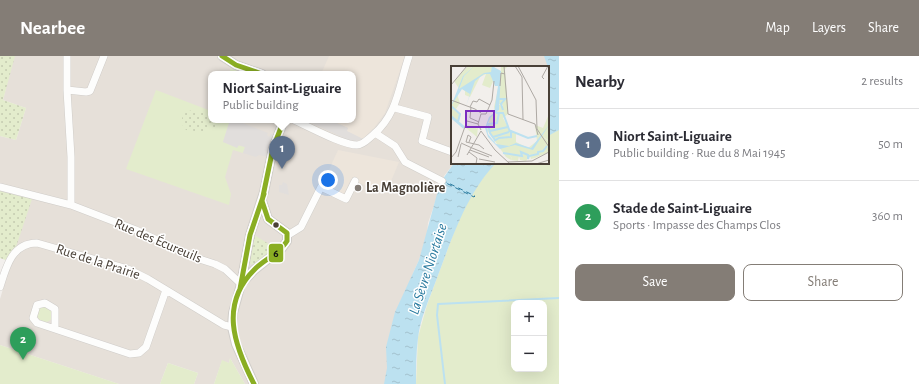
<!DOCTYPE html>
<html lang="en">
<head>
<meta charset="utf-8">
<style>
	:root { --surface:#fff; --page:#f7f7f7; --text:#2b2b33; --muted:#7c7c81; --line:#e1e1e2; --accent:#847d76 }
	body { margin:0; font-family:"Alegreya Sans",sans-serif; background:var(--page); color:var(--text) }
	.controls { position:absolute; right:12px; bottom:12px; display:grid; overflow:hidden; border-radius:8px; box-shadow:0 4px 16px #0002 }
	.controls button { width:36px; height:36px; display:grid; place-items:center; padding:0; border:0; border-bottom:1px solid var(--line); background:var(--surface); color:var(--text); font:20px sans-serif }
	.you { position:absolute; left:328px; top:124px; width:14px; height:14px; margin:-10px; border:3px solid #fff; border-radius:50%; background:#1a73e8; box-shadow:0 0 0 6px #1a73e833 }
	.badge { display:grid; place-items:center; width:26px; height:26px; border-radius:50%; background:var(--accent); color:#fff; font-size:13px; font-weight:700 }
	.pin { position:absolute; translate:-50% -33px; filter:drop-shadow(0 1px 2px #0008) }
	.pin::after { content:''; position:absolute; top:21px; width:14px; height:12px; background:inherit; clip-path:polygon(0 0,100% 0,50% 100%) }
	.popup { position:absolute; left:208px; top:15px; width:148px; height:52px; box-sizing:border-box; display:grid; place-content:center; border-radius:8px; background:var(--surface); filter:drop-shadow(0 1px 3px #0005); font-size:13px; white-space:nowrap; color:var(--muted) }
	.popup b { font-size:15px; color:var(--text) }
	.popup::after { content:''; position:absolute; left:50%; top:100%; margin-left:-8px; border:8px solid transparent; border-top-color:var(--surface) }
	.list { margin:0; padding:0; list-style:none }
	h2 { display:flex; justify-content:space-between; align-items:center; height:52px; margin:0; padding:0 16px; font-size:17px }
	h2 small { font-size:13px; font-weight:400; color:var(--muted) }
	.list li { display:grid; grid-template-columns:26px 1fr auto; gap:12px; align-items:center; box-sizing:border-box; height:72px; padding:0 16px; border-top:1px solid var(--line) }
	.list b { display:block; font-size:15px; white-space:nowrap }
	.list p { margin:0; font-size:13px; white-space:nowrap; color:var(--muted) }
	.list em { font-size:13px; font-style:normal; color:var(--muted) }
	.actions { display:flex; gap:8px; padding:12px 16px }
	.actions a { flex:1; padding:9px 0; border:1px solid var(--accent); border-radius:8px; text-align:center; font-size:14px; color:var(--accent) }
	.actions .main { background:var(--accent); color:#fff }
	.map { position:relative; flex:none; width:559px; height:328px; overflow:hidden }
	header { display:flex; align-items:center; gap:24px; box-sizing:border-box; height:56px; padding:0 20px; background:var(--accent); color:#fff }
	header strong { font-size:19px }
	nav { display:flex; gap:22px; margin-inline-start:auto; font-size:14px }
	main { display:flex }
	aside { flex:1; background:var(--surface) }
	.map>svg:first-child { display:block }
</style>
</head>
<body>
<header>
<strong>Nearbee</strong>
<nav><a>Map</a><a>Layers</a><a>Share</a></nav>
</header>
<main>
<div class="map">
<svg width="559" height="328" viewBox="0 0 559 328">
	<defs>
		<pattern id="park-dots" width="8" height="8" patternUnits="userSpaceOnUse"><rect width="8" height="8" fill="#e3eccc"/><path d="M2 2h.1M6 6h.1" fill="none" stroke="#c4cbb0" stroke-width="1.8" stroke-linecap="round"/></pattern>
		<pattern id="water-ripples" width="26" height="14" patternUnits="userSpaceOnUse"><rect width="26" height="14" fill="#bce1f0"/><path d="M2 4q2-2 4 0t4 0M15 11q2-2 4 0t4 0" fill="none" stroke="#a3c2ce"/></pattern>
	</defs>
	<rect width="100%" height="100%" fill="#f2efec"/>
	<!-- residential -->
	<path fill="#e6e0d9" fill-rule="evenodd" d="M14,0h545l-10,14 -1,20v-23h-96v96h2l-10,13 -16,47 -1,12 -8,25 -6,13 -18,111h-150l-15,-26 -1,5 -7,-2 -8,23h-20l4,-11 -30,-10 -8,21h-41l-119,-39v-46l11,-37 -11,-76v-50l16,4 10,-32 -23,-8zM211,18h142v46h-142z"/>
	<!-- education -->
	<path fill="#ede5db" d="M329,0h76l-20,57 -11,15 -11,11 -17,-8 2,-3 -18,-8h23v-46h-32z
		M338,94l61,12 -10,24 -2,-1 -4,8 -32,-14 -7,16 -22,-10z"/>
	<!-- grass -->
	<path fill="#e3eccc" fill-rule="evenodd" d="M231,11l19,7h-21z
		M156,34l55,21v9h19l-7,22 22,5 -2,6 -10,-3 -8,27 6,17 -2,11 -103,-36z
		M559,73v255h-143l2,-47 9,-32 50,-135 14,-7h57v-29zM514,247h30v66h-30z
		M37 258a8 8 0 1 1 16 0a8 8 0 1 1-16 0Z
		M0,289l113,37 6,2h-119z
		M230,302l15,26h-31l8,-24 7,3z
		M168,307l30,10 -4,11h-34z"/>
	<!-- park -->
	<path fill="url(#park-dots)" d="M0,0h15l-12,44 23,8 -10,32 -16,-4z
		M193,54l7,3h5l6,4v3h8l-1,8 -6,-1 -8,5 -18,-2c-8,-8 -4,-19 7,-20z
		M0,130l32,13 -21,63 -11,-4z
		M254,179l20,12 -4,5 -15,14 -8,-4 4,-22z"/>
	<!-- parking -->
	<path fill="#e1dedc" d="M230,64h5l33,13 -1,2 2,2 2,-3 4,1 -7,22 -9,-2 -3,2 -13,-4 2,-6 -6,-2 -2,3 -14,-6z
		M304,64h26l18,8 -1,3 16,8 -6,2 -8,-1z
		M283,126l4,2 2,11 -10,-3v-7h3z"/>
	<!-- water -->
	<path fill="url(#water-ripples)" d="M544,0h15v74l-11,6 1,-55v-11z
		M454,107h42c-31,32 -46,81 -62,123 -6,16 -14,34 -16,52 -2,15 -2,31 -2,46h-32l3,-16 -1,-21 9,-35 24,-52 21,-77z"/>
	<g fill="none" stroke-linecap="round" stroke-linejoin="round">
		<!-- stream -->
		<path stroke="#bce1f0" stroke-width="2" d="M445,328l-8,-69 1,-11 121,-6"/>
		<!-- ferry -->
		<path stroke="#297a9f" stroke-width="1" stroke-dasharray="5 4" stroke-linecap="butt" d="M442,124l33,16 -1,1 -32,-16z"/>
		<!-- minor casing -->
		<g stroke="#d0cdc9" stroke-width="8">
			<path id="minor" d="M67,0v34l4,67v48l65,25 57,27 22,7 10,5 16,15
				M67,34l19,2 4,-1 14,-35
				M395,52l33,9 -6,24 30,11
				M294,64c16,7 48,25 63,25 6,0 11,-6 16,-10 25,-21 26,-50 36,-79
				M375,77l20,13 10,16 37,19
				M0,131l71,18
				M288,179l13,-8 20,-40 25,12 9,-18
				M0,231c6,-20 12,-44 37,-44l91,26 20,10 76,46 8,2
				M55,272v-19l-10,-6 -8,2 -4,13 4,5 93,31 9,-1 7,-6 20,-57"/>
		</g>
		<!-- tertiary casing -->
		<g stroke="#d0cdc9" stroke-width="10">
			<path id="tertiary" d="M222,0l14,9 26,9
				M242,227l12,-13 28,-22 5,-7v-8l-19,-14 -6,-18
				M254,328l-18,-40 -4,-17 1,-14 8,-29 9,-49 14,-43 9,-44 11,-28"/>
		</g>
		<!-- minor -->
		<use href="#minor" stroke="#fdfdfc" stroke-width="7"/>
		<!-- tertiary -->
		<use href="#tertiary" stroke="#fdfdfc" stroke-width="8"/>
		<!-- bus-1 casing -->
		<g stroke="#fff" stroke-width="8">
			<path id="bus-1" d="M222,0l14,9 26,9
				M240,233l10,-54 14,-41
				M254,328c-20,-39 -35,-80 1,-115 10,-10 24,-15 32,-28v-8l-19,-14 -6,-18 11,-53 11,-28"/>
		</g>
		<!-- bus-1 -->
		<use href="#bus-1" stroke="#8aae23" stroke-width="5"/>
	</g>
	<!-- markers -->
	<circle fill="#847d76" stroke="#fff" stroke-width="1.5" cx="358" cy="132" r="4"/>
	<circle fill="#494037" stroke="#fff" stroke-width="1.5" cx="276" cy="169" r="3.5"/>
	<g text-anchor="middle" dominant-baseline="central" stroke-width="3" stroke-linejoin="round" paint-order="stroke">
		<!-- poi labels -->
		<g font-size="14" font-weight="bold" fill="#494037" stroke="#fff" text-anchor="start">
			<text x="366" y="132">La Magnolière</text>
		</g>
		<!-- street labels -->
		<g font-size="14" fill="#494037" stroke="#fff">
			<text transform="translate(158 185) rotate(23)">Rue des Écureuils</text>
			<text transform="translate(98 206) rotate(18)">Rue de la Prairie</text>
		</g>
		<!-- water labels -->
		<g font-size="15" font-style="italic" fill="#297a9f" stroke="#fff">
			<text transform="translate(428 213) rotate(-72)">La Sèvre Niortaise</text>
		</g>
	</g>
	<!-- overview -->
	<g transform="translate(451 10)">
		<rect width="98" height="98" fill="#f2efec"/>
		<path d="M22,0h20l5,5 -8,17 -8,-3 4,-11 -6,3 -10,20 -5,-2v-4l-3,-2 8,-7 -7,-5zM6,28l3,9 -4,6 3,5v8l-8,-7v-10zM47,38l10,5v5l-5,4 6,11 7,4v9l12,6 9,-7 -2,-16 8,3 6,-14v12l-5,11 5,5 -2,2 -6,-5 4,8 -2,3 -6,2 1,2 -10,1 -7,-3v3l-13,-2 4,5 -1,2 -5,-3 -19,-27 3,-13 9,-7zM15,59l10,2v2l2,-3 -1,11 -11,-9z" fill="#e3eccc"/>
		<path d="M17,0h5l-10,11 8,5 -11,8 -6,-9zM50,0h7l-3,3 3,40 -6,2 1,-6 -4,-1v6l-3,3 -2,-6 6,-27 -6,-3 7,-6zM98,60v15l-5,-4 3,7 2,-2v10l-14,6 -4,1 -1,-3 -4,5 -6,-1 -1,-4 -1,5 -7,-1 1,-2 -4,-5 13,2v-4l13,4 9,-5 2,-3 -5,-8z" fill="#e3eccc"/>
		<path d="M23,0l-10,10 -5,13 25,-16 7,-1 1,-6 9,5 -2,39 -8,7 -4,8 1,9 8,10 13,2 7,-3 15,5 18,-23 -16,25 -18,-5 -15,4 -12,-12 -3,-9 4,-11 5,-4 4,-27h-3l-5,-12h-6l-9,7 -5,14 -4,11 4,-12 -8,-5 -11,17 12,-30z" fill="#bce1f0"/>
		<path fill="none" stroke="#bce1f0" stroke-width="2" d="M46,33h8l-4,5 2,6M0,40l9,8 -2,8M48,47h4l7,19M0,50l13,11M0,51l13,11M39,65l18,-4M42,71l16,-5M44,74l-5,-7 -2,-9 9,-1 2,-10h-3M43,75l5,-3 12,-1v-6l17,7 9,-2M52,87l19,3 -1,-4 7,3v4l1,-3 9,-2v-2l5,-1 4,-5"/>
		<path fill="none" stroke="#aea9a4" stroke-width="1" d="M53,0l4,48 27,10 3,11M64,0l7,11 1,43M67,0l18,34 1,29 12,18M93,13l-2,-2 6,-11M0,19l16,-19M49,20l1,-13 4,1M98,26v-13M0,34l24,9 6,4M19,41l3,-6 4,1 2,-3 11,6M20,41l-1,11 9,4M30,48h5l6,-14 2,-19M30,48l-3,10 3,6M30,65l14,19 15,14M18,76l2,-5 -3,-2 -2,7 13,3 5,4M10,77l11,5M21,82l20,8M19,84l19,7M18,86l8,6 -1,6M16,89l14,-24M7,91l3,-13M0,92l5,-6 11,-31 11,3M28,93l16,3M57,96l24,-1 17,-9M85,98l13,-4"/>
		<path fill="#7b2cbf" fill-opacity="0.15" stroke="#7b2cbf" stroke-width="2" d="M15,45h28v16h-28z"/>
		<rect width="98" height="98" fill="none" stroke="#494037" stroke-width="2"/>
	</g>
	<rect stroke="#fff" stroke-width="1.5" x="268" y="187" width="16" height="20" rx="4" fill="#8aae23"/>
	<g font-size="11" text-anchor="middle" font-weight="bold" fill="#111">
		<text x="276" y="201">6</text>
	</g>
</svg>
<div class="controls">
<button>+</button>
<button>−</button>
</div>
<div class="you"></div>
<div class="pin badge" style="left:282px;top:113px;background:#5c6f8a">1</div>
<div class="popup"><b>Niort Saint-Liguaire</b>Public building</div>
<div class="pin badge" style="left:23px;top:304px;background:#2e9e5b">2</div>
</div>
<aside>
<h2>Nearby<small>2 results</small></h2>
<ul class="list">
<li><span class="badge" style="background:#5c6f8a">1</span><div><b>Niort Saint-Liguaire</b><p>Public building · Rue du 8 Mai 1945</p></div><em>50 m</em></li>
<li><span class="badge" style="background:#2e9e5b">2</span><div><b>Stade de Saint-Liguaire</b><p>Sports · Impasse des Champs Clos</p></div><em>360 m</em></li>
</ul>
<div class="actions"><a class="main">Save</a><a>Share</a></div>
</aside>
</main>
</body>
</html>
